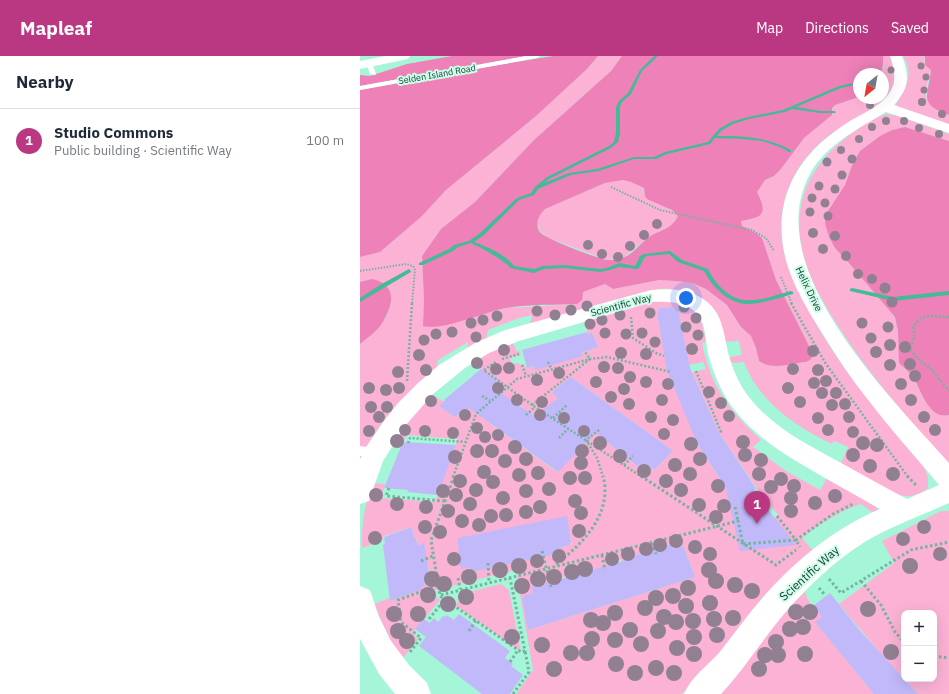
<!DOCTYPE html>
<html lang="en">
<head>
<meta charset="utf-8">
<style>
	:root { --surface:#fff; --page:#f6f6f7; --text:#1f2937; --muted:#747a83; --line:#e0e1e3; --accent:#ba3882 }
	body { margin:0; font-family:"IBM Plex Sans",sans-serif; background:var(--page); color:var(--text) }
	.controls { position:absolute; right:12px; bottom:12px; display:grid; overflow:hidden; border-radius:8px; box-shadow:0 4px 16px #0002 }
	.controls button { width:36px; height:36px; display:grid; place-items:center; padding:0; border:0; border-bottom:1px solid var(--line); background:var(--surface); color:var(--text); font:20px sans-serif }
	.compass { position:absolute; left:493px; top:12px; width:36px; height:36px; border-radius:50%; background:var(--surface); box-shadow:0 4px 16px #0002; rotate:211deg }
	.you { position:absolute; left:326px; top:242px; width:14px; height:14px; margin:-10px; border:3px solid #fff; border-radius:50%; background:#1a73e8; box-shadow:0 0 0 6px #1a73e833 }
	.badge { display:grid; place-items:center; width:26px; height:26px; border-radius:50%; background:var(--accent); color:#fff; font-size:13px; font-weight:700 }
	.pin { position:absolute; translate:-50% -33px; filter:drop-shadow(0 1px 2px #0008) }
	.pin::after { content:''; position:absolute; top:21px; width:14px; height:12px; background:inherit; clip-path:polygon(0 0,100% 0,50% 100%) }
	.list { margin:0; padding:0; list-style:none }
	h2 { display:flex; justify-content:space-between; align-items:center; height:52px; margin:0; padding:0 16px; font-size:17px }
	h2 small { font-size:13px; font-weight:400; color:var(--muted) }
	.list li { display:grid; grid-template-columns:26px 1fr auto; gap:12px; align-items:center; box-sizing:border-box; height:64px; padding:0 16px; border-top:1px solid var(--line) }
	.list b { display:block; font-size:15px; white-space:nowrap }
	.list p { margin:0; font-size:13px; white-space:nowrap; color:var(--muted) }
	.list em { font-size:13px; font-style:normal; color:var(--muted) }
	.map { position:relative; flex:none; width:589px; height:638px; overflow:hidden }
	header { display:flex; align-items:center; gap:24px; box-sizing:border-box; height:56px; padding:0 20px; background:var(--accent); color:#fff }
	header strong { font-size:19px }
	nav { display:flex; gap:22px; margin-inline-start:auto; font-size:14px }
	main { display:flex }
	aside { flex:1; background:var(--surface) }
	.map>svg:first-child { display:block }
</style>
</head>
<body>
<header>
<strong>Mapleaf</strong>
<nav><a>Map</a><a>Directions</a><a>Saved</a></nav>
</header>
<main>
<aside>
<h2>Nearby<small></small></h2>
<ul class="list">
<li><span class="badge">1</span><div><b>Studio Commons</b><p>Public building · Scientific Way</p></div><em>100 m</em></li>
</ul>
</aside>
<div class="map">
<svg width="589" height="638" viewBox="0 0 589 638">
	<rect width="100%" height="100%" fill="#a5f6d8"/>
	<!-- green -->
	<path fill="#fbb2d5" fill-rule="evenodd" d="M238,0h24l-11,15 -77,69 -59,62 -34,27 -19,27 2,43 -1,27 84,-18 70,-4 6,-12 22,-8 8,5 46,-9 17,1 16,2 14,6 21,16 14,22 10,9 5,12 3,13 13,5 34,-4 5,-12 -35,-70 -14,-42 -6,-5 -14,-7 -1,-5 15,-3 4,-19 -4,-7 9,-12 9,-4 7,-7 23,-31 28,-23v-7l3,-3 24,-8v1h24v-24h-6l7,-7 -1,-11h8c2,10 6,20 2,30 -5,13 -21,23 -32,30 -14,9 -29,16 -41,27 -28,25 -42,60 -38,97 2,16 8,30 14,44 29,68 80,126 128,183l4,10v11c-7,5 -14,9 -23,8 -16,-1 -49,-24 -64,-33l7,-16 -14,-6 -2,3c-37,-18 -73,-42 -88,-82l-9,1 -5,-1v-5l12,-2 -3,-14 -15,1c-2,-9 -2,-19 -6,-27 -6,-12 -32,-23 -45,-25 -6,-2 -12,-1 -18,0l-125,35 2,-10 -13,3 -31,12 -2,10 -18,10v-8l-30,18 -1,9 -77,100v-125c7,-6 16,-12 21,-19 17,-24 14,-51 -21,-43v-25l20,-5 41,-35 25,-27 90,-74 51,-47z
		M543,0h22l-1,5 7,9 -4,14 -1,13 18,17 5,1v11l-51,-19 -2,-3c9,-16 19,-29 7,-48z
		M526,58l12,2 51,18v7l-44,-14 -13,3 -15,8 -17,13 -7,12 -8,22 -19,29 3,23 6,11 14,15 46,54 3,14 2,32 12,13 12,23 23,17 2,-1v52c-44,-53 -91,-104 -125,-164 -10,-18 -20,-37 -23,-59 -6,-33 3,-64 26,-89 14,-15 39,-34 59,-41z
		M263,124l8,2 13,6 1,8c10,7 25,10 33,20l-3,6 -5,4 -23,12 -24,20 -7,1 -9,1 -58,-22 -9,-7 -3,-8 3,-9 5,-5 60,-26z
		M306,244c32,6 34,11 40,42l-4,1c9,44 27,67 59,97l-8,7 33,24 34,19 7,-12 49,29 2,3v1l-4,2 -13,-9c-22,7 -41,20 -59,34l12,14 -117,130 -16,12h-165l17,-24 -17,-100 -81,20 1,7 4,3 -28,33 6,6 -15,19 -13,-18 -16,-36 16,-6v3l32,-12v-2l3,-2 -1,-7 6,-3 -2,-8 -6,2 -3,-16 6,-2 -1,-7 -6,2 -1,-8 -3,1 -2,-12 -28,9 -2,5 -20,7c-1,-22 3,-45 10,-65l13,1 -4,14 54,4 23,-63 -51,-4 -6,12 -13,-1 42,-53 12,8h3l-6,5 16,11 8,-7 33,-20 -3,-2 5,-5v-3l-28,-17 14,-8 29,-13 3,9h3l2,4 -11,3 2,6 7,-1 1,2 3,-1 4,4 7,-2 1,4 40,-15 1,3 7,-2 -2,-3 17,-6 -6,-14 -4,1 -4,-13 65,-19zM313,251l1,3 4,-1 11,56 14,-3 3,7 -14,3 27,61 44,64 15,18 -4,3 -41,-19 -35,-54 -31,-76 -10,-57 2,-1v-3zM211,321l102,74 -18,18 -2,-1 -2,2 -6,-5 -4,4 -40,-32 4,-3 -51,-33 4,-3 -5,-4v-3zM160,349l4,3 -3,4 55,41 -19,19 -69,-50zM207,461l4,25 -1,1v2l-9,2v6l-63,13 -18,-1v5l-9,2 -1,-5 -11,-1zM311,488l2,5 11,-1 11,29 -167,53 -4,-34 9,-3v-6l8,-3h20l-1,-6 8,-2 2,5 17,-6 -1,-5 8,-2 2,5 17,-6 -1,-5 9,-3 1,6 17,-5 -2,-6 9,-2 2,5 16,-5 -1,-6z
		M581,455h8v183h-31l-32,-34 -47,-56 55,-41 -12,-22zM544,557h30v66h-30z
		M141,528l8,6 12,62 -66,-47 10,-12z
		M445,536l3,8 14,17 -6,6 58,71h-155l56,-74z"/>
	<!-- forest -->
	<path fill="#ee81b8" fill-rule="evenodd" d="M92,0h75l-167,30v-11l10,1 37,-12z
		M193,0h45l-11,13 -51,47 -90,74 -25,27 -41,35 -20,5v-167l100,-19z
		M262,0h261c1,22 -5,18 -24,18v23l-24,8 -3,3v7l-28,23 -23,31 -7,7 -9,4 -8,12c10,21 8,25 -16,29l1,5 14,7 6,5 14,42 35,70 2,6 -3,4 -4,2c-16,1 -33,9 -47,-1l-3,-13 -5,-12 -10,-9 -14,-22 -21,-16 -14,-6 -16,-2 -17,-1 -46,9 -8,-5 -22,8 -1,8 -5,4c-23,1 -47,0 -71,4 -22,4 -63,23 -83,18l1,-27 -2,-43 19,-27 34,-27 59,-62 77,-69zM263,124l8,2 13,6 1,8 2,3 25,11 6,6c-6,13 -18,14 -29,21 -9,6 -16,18 -27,21 -4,2 -11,2 -15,2 -10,-2 -63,-21 -68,-29 -4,-9 0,-16 6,-22l60,-26z
		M565,0h24v59c-31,-11 -21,-19 -18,-45l-6,-5z
		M545,71l44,14v274c-20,5 -28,-25 -36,-38 -4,-5 -9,-10 -14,-14l-1,-32 -3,-14 -46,-54 -14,-15 -6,-11 -4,-14 1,-9 19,-29 8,-22 7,-12 20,-15 12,-6z
		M12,223c27,6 21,27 9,46 -5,7 -14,13 -21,19v-62z"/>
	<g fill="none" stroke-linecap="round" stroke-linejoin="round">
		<!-- stream -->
		<path fill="#44ba97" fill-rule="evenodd" d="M294,0h4l-16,15 -11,23 -9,8 -2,5v26l-2,9 -7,6 -62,31 -5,4 25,-10 28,-4 37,-12h20l11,-5 43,-10 11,-13 12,-7 17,-5 35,-7 56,-24 20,-4v2l-18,4 -45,19 24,4h14l2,1 -1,1h-15l-28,-4 -7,3 -36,7 -16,5 -12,7 -4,5c27,0 50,1 74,14v2h-2l-9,-5 -18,-6 -19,-2 -28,-1 -5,6 -43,10 -11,5h-22l-35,12 -28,4 -33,14 -4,6 -15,5 -35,35 -10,7c14,5 31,12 40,24l20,3 9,-3 21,-1 36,4 7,-1 12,-5 16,3 5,-10 4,-2 26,-3 12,9 26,9c8,16 23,33 43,31 14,0 27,-6 40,-9l2,1v2c-14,4 -29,9 -43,10 -20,1 -37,-16 -46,-33l-26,-9 -9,-8 -22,2 -3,2 -5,10 -2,1 -18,-2 -9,3 -10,2 -36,-4 -20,1 -10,4 -24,-5 -2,-3 -10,-7 -13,-8 -14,-7 -13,4 -5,4 -30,14h-4v-2l30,-14 5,-4 15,-4 11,-8 37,-35 14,-5 4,-6 12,-10 62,-31 5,-4 2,-9v-26l3,-6 9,-8 12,-23z
			M49,213l2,2v1l-51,30v-4l20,-13z
			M492,232l41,9 56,-6v4l-56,6 -43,-10v-2z"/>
	</g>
	<!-- building -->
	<path fill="#c1b9f9" d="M313,251l1,3 4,-1 12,59 29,65 37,55 -3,2 43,55 -56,6 -14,-61 2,1 -31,-48 -30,-72 -10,-59 2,-1v-3z
		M227,276l1,2 4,-1 6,14 -17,6 2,3 -48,14 -1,-4 -7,2 -5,-18z
		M121,313l19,12 -7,7 42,28 23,-18 -5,-4v-3l18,-14 102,74 -19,19 -1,-2 -2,2 -6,-5 -4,4 -45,-36 -38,39 -89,-64 -4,3 -2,-1 -8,7 -16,-11 6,-5 -1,-1z
		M43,386l53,3 -18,50 -31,-3 1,-2 -24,-2z
		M207,460l4,26 -1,1v2l-9,2v6l-89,19 2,-2 -3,1 -1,-4 -9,2v-3h-2l-1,-28z
		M52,471l2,12 2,-1 2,8 6,-3 5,32 -5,3 1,8 -3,1v2l-32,12 -7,-56 2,-1 -1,-7z
		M311,488l2,5 9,-3 2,2 11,29 -167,53 -6,-32h2l-1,-2 10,-3 -1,-6 95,-27v-2z
		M470,537l31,39 57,62h-44l-59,-72 7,-5 -9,-11z
		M99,558l51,37 -5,7 8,6 -2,2 12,9 -13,19h-28l-63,-48 7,-9 -11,-8 9,-10 6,4 4,-5 4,4 5,-6 2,1 1,-2 8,5z"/>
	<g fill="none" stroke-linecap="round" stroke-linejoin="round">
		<!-- path-far2 -->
		<path stroke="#74b59d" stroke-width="2" stroke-dasharray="1.5 1.5" stroke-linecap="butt" d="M251,131l49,23 92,20 14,8 8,13
			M0,215l46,-7 7,2 2,4 -3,34
			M421,221l11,27"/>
		<!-- path-far1 -->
		<path stroke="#74b59d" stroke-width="2.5" stroke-dasharray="2 2" stroke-linecap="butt" d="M431,247l35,61 82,113
			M271,261l2,21 23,15 8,3
			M589,261c-17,0 -25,-6 -36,10l2,7 -5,15 7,9 15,12 17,21
			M142,303l17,-5
			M188,306l3,6
			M162,309l4,11
			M124,314l13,-9
			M125,315l50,36 107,70
			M336,315l25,61 -2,1
			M47,325l5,-78
			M122,340l8,5
			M172,349l58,-46 -5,-7
			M166,359l9,-8
			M193,362l14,-13
			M239,374l-13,10 11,18 6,19
			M199,382l9,-9
			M48,387l2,-5 56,4
			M264,409l9,-9
			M93,421l23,-63 41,-35 73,-20 17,-2 64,15"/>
		<!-- path -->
		<path stroke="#74b59d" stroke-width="3" stroke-dasharray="2.5 2.5" stroke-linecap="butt" d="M94,420l-23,64 9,56 81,56 4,-1 -15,-73
			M281,420l135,89 20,-15
			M547,420l10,10
			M29,432l-3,8 58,5
			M375,451l3,14
			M417,460l19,24 37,-26 20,-10
			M292,487l4,11
			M182,495l9,36
			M242,499l3,15
			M61,505l12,-5
			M128,507l1,20
			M196,508c27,-20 57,-51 47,-88
			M98,522l2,11
			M469,523l12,14 70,-43 38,-8
			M501,525l20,24 14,27 9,10
			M459,532l6,7
			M81,539l297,-74 5,23 53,-4 4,7
			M69,563l16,-20
			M109,575l7,-11
			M50,596l11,-14 -20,-16 -3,-22 41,-15
			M574,600l15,2
			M150,606l8,-12
			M153,638l16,-22 -4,-21"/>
		<!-- lane -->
		<path fill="#fff" fill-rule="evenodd" d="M166,0h14l-3,2 -177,32v-4z
			M9,5l3,2 4,11 -1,1 -5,-1 -4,-11z
			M0,390l19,3 2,4 -2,4 -4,1 -15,-2z"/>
		<!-- street -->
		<path fill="#fff" fill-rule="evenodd" d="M26,0h24l-2,3 -48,10v-8z
			M530,0h12c8,21 7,32 -8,49l55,19v9l-63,-21c-26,16 -59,32 -75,60 -54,95 80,225 138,291v40c-24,11 -49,20 -72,32 -32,17 -62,44 -86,71 -25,28 -45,61 -70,88h-37c7,-17 23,-28 35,-41 15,-19 29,-39 45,-57 32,-36 72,-69 116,-87 -18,-10 -37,-21 -55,-31 -35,-20 -71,-40 -95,-74 -10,-15 -17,-32 -22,-50 -2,-10 -2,-22 -6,-32 -8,-20 -32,-21 -50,-20l-133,39 -30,12 -24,15 -32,26 -28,32 -22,35 -14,40 -9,3v-45l6,-12 17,-25 15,-19 20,-20 21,-18 36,-22 30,-13 146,-40c19,-2 40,-1 55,11 18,14 18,36 23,55 3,11 8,22 13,31 23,37 64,57 101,77 21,12 42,23 64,35l32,-14c-23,-28 -48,-55 -70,-84 -16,-20 -31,-42 -45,-65 -14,-22 -29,-46 -37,-72 -18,-63 10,-110 63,-143 15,-9 35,-16 42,-33 5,-10 1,-22 -2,-32z
			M0,530l10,4 9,27 12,24 18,24 18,18 4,11h-36l-16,-20 -19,-35z"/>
	</g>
	<!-- trees -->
	<g fill="#918092">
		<circle cx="561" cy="10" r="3.5"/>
		<circle cx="531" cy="14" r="3.5"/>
		<circle cx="566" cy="21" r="3.5"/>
		<circle cx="564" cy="34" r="3.5"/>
		<circle cx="562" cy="46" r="4"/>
		<circle cx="510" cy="49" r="4"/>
		<circle cx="582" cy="58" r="4"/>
		<circle cx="526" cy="65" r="4"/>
		<circle cx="544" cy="65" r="4"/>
		<circle cx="512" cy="71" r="4"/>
		<circle cx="559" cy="72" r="4"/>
		<circle cx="579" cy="78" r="4"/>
		<circle cx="499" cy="83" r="4"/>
		<circle cx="481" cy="94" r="4"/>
		<circle cx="492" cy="103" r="4.5"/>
		<circle cx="467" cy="106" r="4.5"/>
		<circle cx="482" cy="119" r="4.5"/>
		<circle cx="459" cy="130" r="4.5"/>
		<circle cx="475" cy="133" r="4.5"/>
		<circle cx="452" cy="142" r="4.5"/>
		<circle cx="465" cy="147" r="4.5"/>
		<circle cx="450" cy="156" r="4.5"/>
		<circle cx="468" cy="160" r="4.5"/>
		<circle cx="297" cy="168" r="5"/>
		<circle cx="453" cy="177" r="5"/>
		<circle cx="284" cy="179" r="5"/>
		<circle cx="475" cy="180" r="5"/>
		<circle cx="228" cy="189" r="5"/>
		<circle cx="270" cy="190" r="5"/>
		<circle cx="463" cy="193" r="5"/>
		<circle cx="242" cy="198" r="5"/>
		<circle cx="486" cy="200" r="5"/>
		<circle cx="258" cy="201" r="5"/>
		<circle cx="498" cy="218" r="5"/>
		<circle cx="512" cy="223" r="5"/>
		<circle cx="525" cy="232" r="5.5"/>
		<circle cx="532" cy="246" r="5.5"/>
		<circle cx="227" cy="250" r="5.5"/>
		<circle cx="324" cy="251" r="5.5"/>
		<circle cx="211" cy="254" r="5.5"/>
		<circle cx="177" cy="255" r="5.5"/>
		<circle cx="290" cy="257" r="5.5"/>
		<circle cx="195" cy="259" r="5.5"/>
		<circle cx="260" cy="259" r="5.5"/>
		<circle cx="137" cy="260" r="5.5"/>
		<circle cx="336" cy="262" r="5.5"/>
		<circle cx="123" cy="264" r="5.5"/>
		<circle cx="242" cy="264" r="5.5"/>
		<circle cx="111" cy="267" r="5.5"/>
		<circle cx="502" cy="267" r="5.5"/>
		<circle cx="230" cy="268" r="5.5"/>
		<circle cx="326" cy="271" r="5.5"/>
		<circle cx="528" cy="271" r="5.5"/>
		<circle cx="92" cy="276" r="5.5"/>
		<circle cx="245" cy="277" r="5.5"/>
		<circle cx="282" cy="277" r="5.5"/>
		<circle cx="76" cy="278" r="5.5"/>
		<circle cx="266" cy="278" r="5.5"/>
		<circle cx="338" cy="279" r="5.5"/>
		<circle cx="116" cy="281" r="5.5"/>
		<circle cx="511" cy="282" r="5.5"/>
		<circle cx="64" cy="284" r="5.5"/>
		<circle cx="295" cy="286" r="5.5"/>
		<circle cx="530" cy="289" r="6"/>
		<circle cx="545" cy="291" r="6"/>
		<circle cx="332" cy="293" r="6"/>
		<circle cx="144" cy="294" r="6"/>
		<circle cx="453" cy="295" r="6"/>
		<circle cx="516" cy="296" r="6"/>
		<circle cx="261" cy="297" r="6"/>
		<circle cx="286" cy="298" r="6"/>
		<circle cx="59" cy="299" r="6"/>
		<circle cx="117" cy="307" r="6"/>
		<circle cx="550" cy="308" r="6"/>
		<circle cx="530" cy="309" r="6"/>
		<circle cx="244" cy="311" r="6"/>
		<circle cx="149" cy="312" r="6"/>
		<circle cx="258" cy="312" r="6"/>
		<circle cx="136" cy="313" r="6"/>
		<circle cx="433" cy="313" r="6"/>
		<circle cx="66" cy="314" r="6"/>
		<circle cx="458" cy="314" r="6"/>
		<circle cx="38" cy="316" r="6"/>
		<circle cx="199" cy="317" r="6"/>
		<circle cx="555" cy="320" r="6"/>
		<circle cx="270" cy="321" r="6"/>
		<circle cx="177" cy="324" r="6"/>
		<circle cx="466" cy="325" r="6"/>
		<circle cx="236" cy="326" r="6"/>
		<circle cx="286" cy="326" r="6"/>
		<circle cx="454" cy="327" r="6"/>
		<circle cx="308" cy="328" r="6"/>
		<circle cx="541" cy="328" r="6"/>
		<circle cx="9" cy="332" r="6"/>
		<circle cx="39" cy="332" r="6"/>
		<circle cx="138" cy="332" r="6"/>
		<circle cx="428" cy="332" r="6"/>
		<circle cx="264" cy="333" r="6"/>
		<circle cx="26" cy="334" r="6"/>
		<circle cx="349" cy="336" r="6"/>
		<circle cx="462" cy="337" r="6"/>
		<circle cx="476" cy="337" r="6"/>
		<circle cx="251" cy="341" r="6"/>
		<circle cx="157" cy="344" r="6"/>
		<circle cx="302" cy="344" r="6"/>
		<circle cx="551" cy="344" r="6"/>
		<circle cx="71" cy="345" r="6"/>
		<circle cx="182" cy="346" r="6"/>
		<circle cx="440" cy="346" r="6"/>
		<circle cx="361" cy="347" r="6"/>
		<circle cx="269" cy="348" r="6"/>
		<circle cx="485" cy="348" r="6"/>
		<circle cx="472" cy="349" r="6"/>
		<circle cx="11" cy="351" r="6"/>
		<circle cx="27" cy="351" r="6"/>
		<circle cx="105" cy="359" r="6"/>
		<circle cx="180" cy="359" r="6"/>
		<circle cx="369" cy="360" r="6"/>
		<circle cx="19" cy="361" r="6"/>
		<circle cx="291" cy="361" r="6"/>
		<circle cx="489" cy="361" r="6"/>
		<circle cx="564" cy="361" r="6"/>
		<circle cx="204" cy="362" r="6"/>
		<circle cx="458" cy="362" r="6"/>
		<circle cx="313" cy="364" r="6"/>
		<circle cx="117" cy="372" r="6"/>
		<circle cx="45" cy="374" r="6"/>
		<circle cx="468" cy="374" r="6"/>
		<circle cx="575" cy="374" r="6"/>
		<circle cx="9" cy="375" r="6"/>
		<circle cx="65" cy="375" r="6"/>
		<circle cx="224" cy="375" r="6"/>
		<circle cx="493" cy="376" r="6"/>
		<circle cx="93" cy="377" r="6"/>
		<circle cx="304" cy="378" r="6"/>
		<circle cx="138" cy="379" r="6"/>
		<circle cx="125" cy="381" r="6"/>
		<circle cx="37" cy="385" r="7"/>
		<circle cx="383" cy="386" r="7"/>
		<circle cx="240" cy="387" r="7"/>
		<circle cx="503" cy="387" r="7"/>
		<circle cx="331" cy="388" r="7"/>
		<circle cx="517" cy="389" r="7"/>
		<circle cx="155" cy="391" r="7"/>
		<circle cx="117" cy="395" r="7"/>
		<circle cx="132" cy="395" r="7"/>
		<circle cx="222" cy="395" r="7"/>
		<circle cx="385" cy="399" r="7"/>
		<circle cx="493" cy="399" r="7"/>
		<circle cx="260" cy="400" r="7"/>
		<circle cx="95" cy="401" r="7"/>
		<circle cx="166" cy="403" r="7"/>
		<circle cx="340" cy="403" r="7"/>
		<circle cx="401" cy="404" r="7"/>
		<circle cx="145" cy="405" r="7"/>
		<circle cx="221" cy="407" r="7"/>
		<circle cx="315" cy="409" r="7"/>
		<circle cx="510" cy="410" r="7"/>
		<circle cx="284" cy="415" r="7"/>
		<circle cx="124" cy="416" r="7"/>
		<circle cx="178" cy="417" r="7"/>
		<circle cx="330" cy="418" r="7"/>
		<circle cx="399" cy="418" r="7"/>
		<circle cx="533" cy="418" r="7"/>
		<circle cx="159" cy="419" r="7"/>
		<circle cx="210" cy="422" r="7"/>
		<circle cx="225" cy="422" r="7"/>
		<circle cx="421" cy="423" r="7"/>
		<circle cx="100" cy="425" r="7"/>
		<circle cx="306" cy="425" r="7"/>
		<circle cx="133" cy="426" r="7"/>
		<circle cx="358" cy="430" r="7"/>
		<circle cx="434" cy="430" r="7"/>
		<circle cx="411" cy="431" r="7"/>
		<circle cx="189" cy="433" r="7"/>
		<circle cx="116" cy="434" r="7"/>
		<circle cx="321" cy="434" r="7"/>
		<circle cx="83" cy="435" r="7"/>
		<circle cx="166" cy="435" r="7"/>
		<circle cx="16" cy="439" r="7"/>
		<circle cx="96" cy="439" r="7"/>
		<circle cx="475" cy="440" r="7"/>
		<circle cx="143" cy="442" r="7"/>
		<circle cx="431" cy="442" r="7"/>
		<circle cx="215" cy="445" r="7"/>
		<circle cx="455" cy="447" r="7"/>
		<circle cx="37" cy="448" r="7"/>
		<circle cx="110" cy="448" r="7"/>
		<circle cx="339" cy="449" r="7"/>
		<circle cx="364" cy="450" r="7"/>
		<circle cx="66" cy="451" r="7"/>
		<circle cx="180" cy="451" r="7"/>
		<circle cx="88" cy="455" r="7"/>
		<circle cx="431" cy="455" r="7"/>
		<circle cx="166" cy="456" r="7"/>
		<circle cx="221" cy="457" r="7"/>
		<circle cx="146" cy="459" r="7"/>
		<circle cx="131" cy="460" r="7"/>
		<circle cx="356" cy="461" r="7"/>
		<circle cx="102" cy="465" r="7"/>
		<circle cx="119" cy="469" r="7"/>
		<circle cx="65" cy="471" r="7"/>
		<circle cx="564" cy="471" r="7"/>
		<circle cx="219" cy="475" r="7"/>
		<circle cx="80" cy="476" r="7"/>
		<circle cx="15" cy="482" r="7"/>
		<circle cx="543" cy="483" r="7"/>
		<circle cx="316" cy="485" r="7"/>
		<circle cx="300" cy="489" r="7"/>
		<circle cx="335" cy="491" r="7"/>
		<circle cx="286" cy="493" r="7"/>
		<circle cx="268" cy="498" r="7"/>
		<circle cx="350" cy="498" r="7"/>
		<circle cx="580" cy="498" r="7"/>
		<circle cx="199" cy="500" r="7"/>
		<circle cx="94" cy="503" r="7"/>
		<circle cx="252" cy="503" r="7"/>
		<circle cx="177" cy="505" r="7"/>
		<circle cx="159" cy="510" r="8"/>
		<circle cx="550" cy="510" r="8"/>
		<circle cx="225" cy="513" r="8"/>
		<circle cx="140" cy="514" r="8"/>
		<circle cx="349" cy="514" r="8"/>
		<circle cx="212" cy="516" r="8"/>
		<circle cx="109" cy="521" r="8"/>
		<circle cx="194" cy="521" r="8"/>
		<circle cx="72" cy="523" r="8"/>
		<circle cx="178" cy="523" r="8"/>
		<circle cx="356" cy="525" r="8"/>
		<circle cx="84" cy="528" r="8"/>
		<circle cx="375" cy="529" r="8"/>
		<circle cx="162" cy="530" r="8"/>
		<circle cx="328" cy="532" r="8"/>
		<circle cx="392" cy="535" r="8"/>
		<circle cx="68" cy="539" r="8"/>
		<circle cx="313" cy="540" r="8"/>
		<circle cx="106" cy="541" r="8"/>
		<circle cx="296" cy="542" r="8"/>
		<circle cx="350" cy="547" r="8"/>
		<circle cx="88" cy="548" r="8"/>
		<circle cx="326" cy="550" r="8"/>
		<circle cx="285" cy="552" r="8"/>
		<circle cx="508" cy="553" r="8"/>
		<circle cx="436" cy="556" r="8"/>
		<circle cx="450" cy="556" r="8"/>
		<circle cx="255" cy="557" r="8"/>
		<circle cx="34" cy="558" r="8"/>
		<circle cx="58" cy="558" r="8"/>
		<circle cx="304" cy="561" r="8"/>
		<circle cx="373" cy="562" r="8"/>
		<circle cx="354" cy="563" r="8"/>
		<circle cx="231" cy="564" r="8"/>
		<circle cx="333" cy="565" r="8"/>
		<circle cx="316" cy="566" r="8"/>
		<circle cx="243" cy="567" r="8"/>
		<circle cx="443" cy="571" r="8"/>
		<circle cx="430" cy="573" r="8"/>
		<circle cx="270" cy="574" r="8"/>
		<circle cx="38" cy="575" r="8"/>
		<circle cx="298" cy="575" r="8"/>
		<circle cx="357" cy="579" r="8"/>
		<circle cx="152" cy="581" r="8"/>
		<circle cx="334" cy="581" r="8"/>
		<circle cx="232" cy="583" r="8"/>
		<circle cx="255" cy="584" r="8"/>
		<circle cx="47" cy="585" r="8"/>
		<circle cx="416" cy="586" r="8"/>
		<circle cx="281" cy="588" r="8"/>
		<circle cx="182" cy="589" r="8"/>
		<circle cx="317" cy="592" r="8"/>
		<circle cx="531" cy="596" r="8"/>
		<circle cx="211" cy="597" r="8"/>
		<circle cx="227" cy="597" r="8"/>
		<circle cx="334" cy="598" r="8"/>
		<circle cx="445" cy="598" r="8"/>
		<circle cx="405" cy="599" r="8"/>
		<circle cx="418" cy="599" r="8"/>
		<circle cx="256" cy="608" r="8"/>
		<circle cx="296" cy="612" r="8"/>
		<circle cx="194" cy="613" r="8"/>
		<circle cx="399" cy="613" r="8"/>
		<circle cx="275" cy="617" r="8"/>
		<circle cx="314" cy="617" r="8"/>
	</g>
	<g text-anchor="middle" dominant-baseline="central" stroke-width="4" stroke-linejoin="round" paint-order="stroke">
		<!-- far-street labels -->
		<g font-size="9" fill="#17392e" stroke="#cdfce9">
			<text transform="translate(77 18) rotate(-10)">Selden Island Road</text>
		</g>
		<!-- street labels -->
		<g font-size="10" fill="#17392e" stroke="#cdfce9">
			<text transform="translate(449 233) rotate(64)">Helix Drive</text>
			<text transform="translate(261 249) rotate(-15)">Scientific Way</text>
		</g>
		<!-- near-street labels -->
		<g font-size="12" fill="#17392e" stroke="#cdfce9">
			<text transform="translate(449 517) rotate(-42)">Scientific Way</text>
		</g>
	</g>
</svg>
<div class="controls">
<button>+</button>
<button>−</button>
</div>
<svg class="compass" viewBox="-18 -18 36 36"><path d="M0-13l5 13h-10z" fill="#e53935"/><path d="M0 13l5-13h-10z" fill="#747a83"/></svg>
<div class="you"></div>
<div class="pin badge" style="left:397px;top:468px">1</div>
</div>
</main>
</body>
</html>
